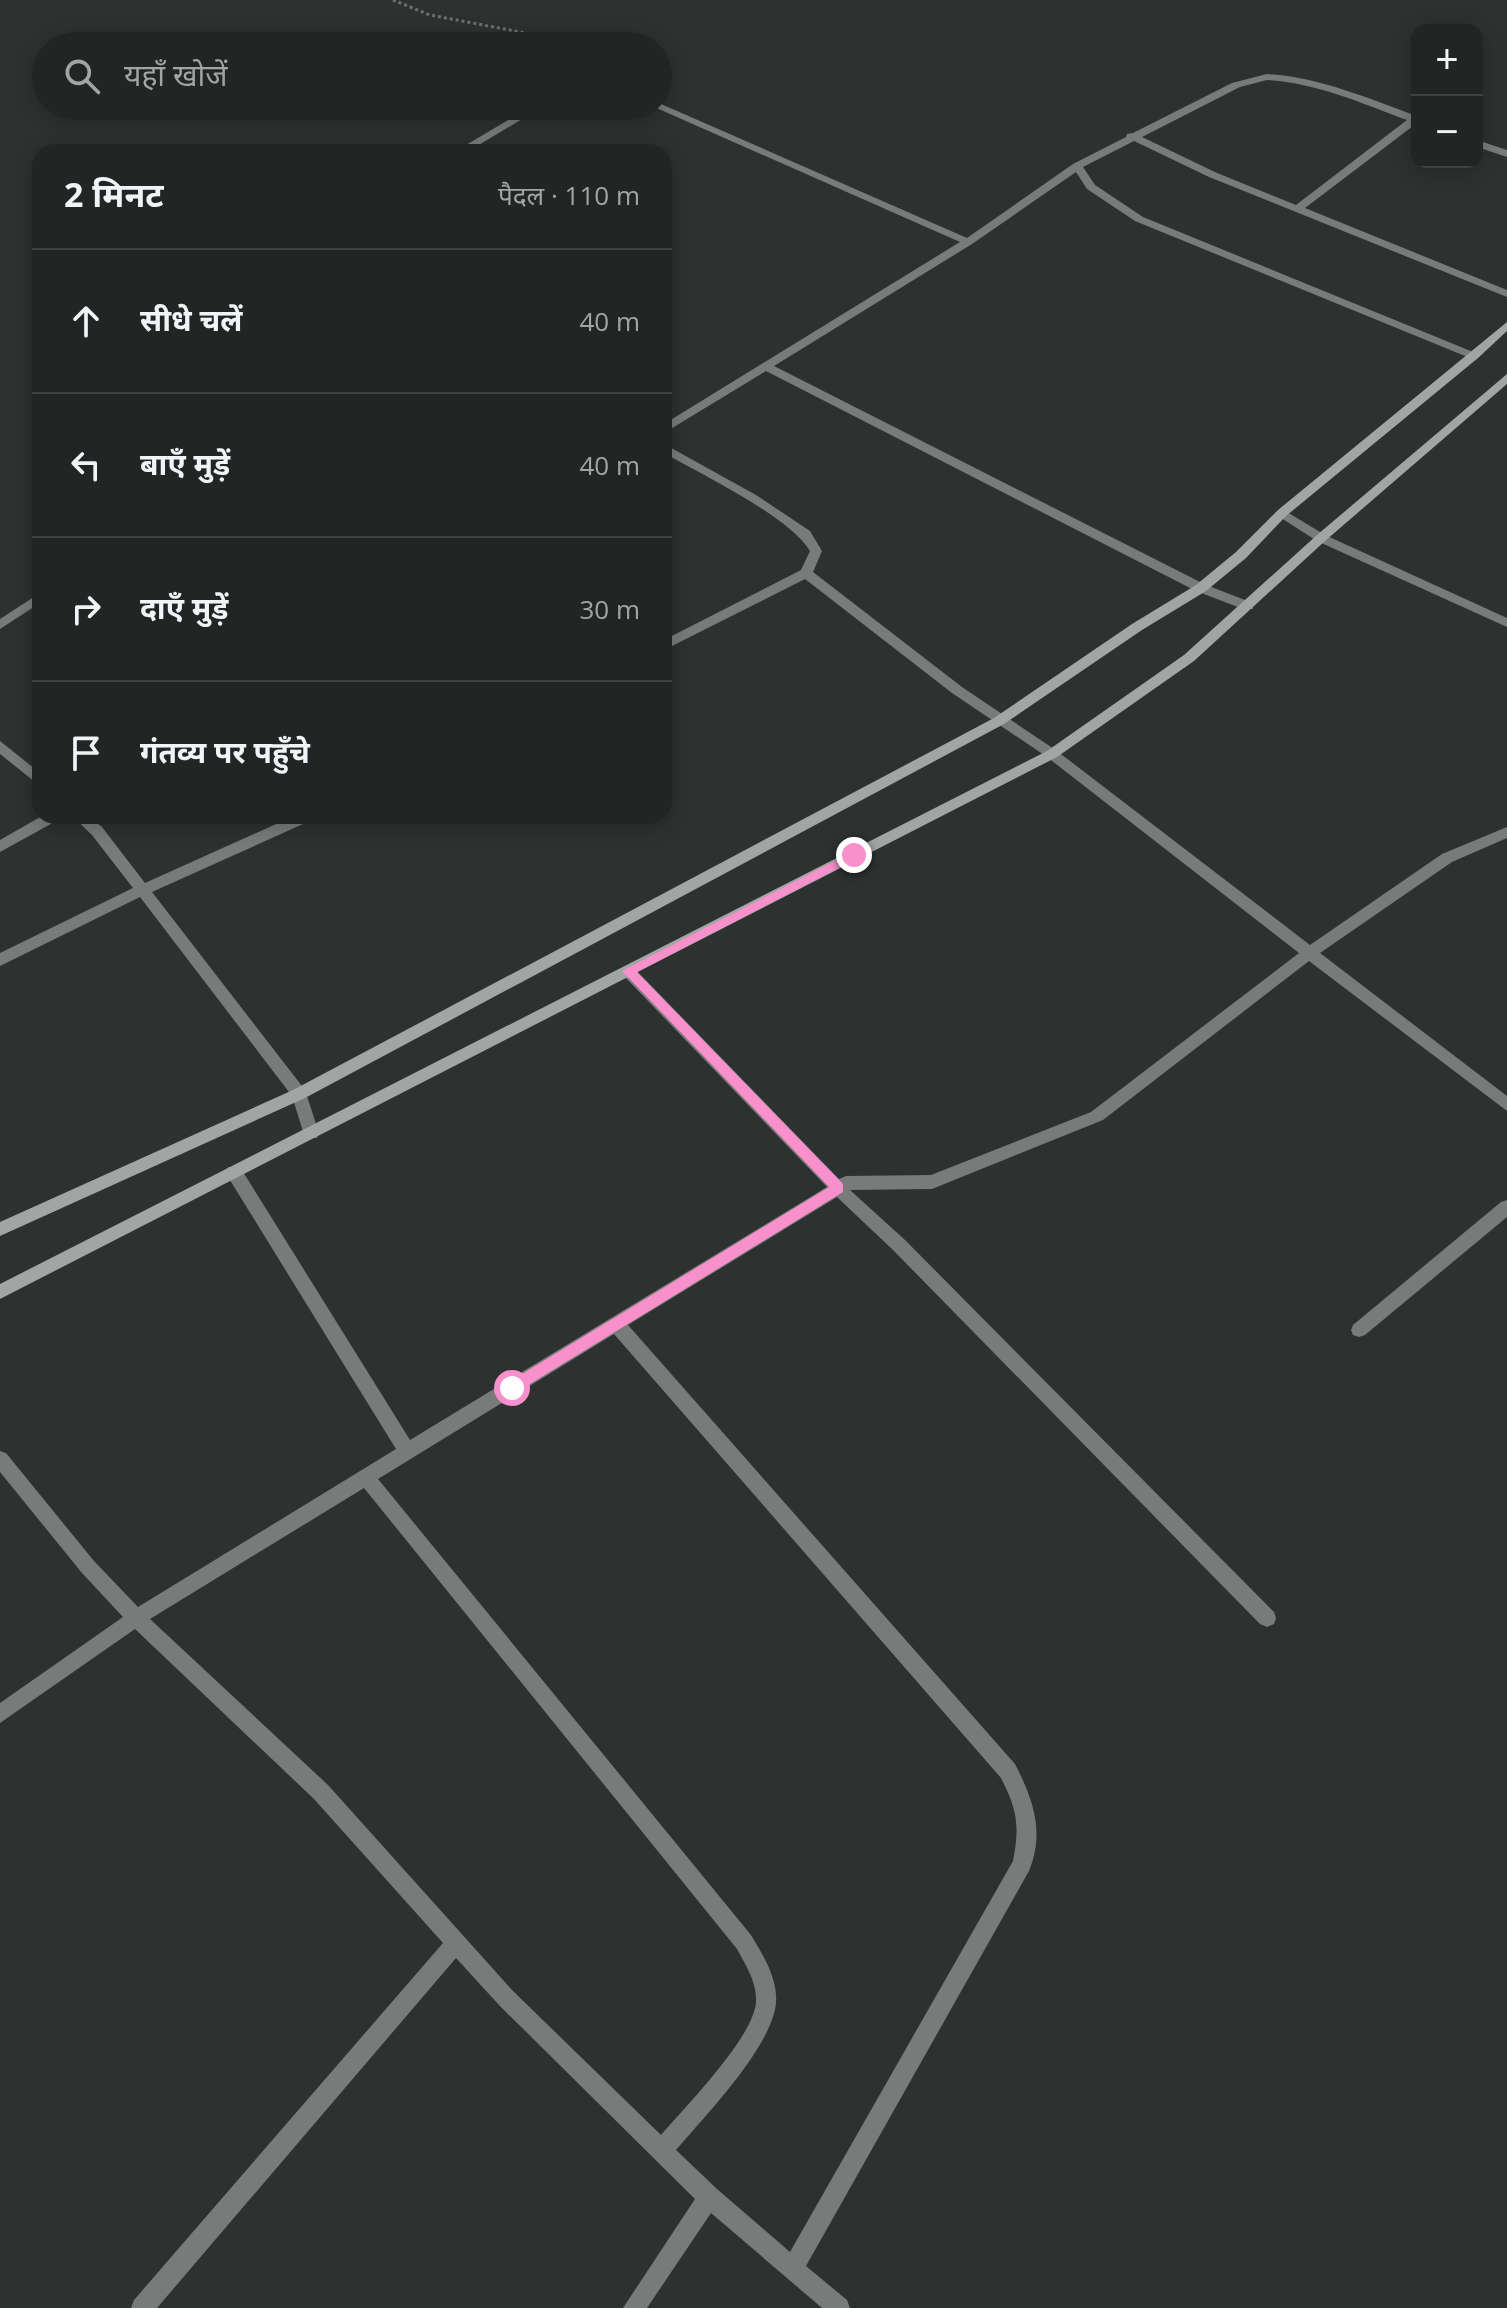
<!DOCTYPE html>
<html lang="hi">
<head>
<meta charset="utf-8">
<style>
	:root { --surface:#222524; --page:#2a2d2c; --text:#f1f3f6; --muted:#a2a5a6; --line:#3f4241 }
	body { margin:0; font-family:"Open Sans","Noto Sans Devanagari",sans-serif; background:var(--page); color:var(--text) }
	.controls { position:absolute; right:24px; top:24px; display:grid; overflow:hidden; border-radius:16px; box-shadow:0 4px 20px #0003 }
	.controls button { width:72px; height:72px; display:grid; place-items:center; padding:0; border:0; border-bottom:2px solid var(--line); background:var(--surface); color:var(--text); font:40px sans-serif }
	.stop { position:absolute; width:24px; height:24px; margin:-18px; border:6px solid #f890cb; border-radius:50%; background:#fff }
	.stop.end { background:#f890cb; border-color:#fff; box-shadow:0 2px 8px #0008 }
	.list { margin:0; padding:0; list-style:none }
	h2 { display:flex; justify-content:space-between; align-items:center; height:104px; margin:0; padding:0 32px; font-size:34px }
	h2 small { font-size:26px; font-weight:400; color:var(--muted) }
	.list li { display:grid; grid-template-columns:52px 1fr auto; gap:24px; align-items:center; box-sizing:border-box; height:144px; padding:0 32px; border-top:2px solid var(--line) }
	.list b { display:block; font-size:30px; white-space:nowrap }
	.list em { font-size:26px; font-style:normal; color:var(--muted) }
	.icon { flex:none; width:44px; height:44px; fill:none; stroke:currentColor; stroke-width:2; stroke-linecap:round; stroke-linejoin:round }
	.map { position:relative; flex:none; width:1507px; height:2308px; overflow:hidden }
	.search { position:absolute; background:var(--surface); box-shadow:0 4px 20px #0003; left:32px; top:32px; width:640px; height:88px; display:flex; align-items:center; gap:20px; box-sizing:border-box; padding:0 28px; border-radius:44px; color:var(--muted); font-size:30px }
	.panel { position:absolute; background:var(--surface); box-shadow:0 4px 20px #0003; left:32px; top:144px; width:640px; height:680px; border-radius:24px }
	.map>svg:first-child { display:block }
</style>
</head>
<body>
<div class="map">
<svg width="1507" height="2308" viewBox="0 0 1507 2308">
	<rect width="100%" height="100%" fill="#2d3130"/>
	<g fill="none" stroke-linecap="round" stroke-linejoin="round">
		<!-- path -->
		<path stroke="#6d7170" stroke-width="3" stroke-dasharray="3 3" stroke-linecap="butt" d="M393,0l37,15 101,19 25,12"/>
		<!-- minor -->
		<path fill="#797b7a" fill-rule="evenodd" d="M1267,74c53,3 100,24 150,42v7l-112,85 202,82v7l-298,-120 -75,-36 -51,26 12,18 48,32 335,137v4h-8l-335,-137 -48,-32 -11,-17 -104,72 -198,122 432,219 47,18v6h-10l-47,-18 -430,-220 -102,62v-9l296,-182 -308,-136 9,-2 306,134 106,-74 53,-27 1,-3 6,-1 99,-50zM1267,80c50,3 94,23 140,40l-111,85 -79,-32 -75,-36 98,-50z
			M532,106h12l-77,46h-13z
			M1477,140l30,10v7l-30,-10z
			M664,444l92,51 54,36 12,20 -9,21 149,115 95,64 253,194 132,-91 65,-27v11l-55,24 -132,91 187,143v15l-198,-150 -206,159 -171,69 -82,1 55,50 369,372 2,6 -2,6 -7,3 -7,-3 -367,-374 -56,-53 -209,128 387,439c18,35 30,68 14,107l-223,395 41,34 3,8h-28l-111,-95 -64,95h-24l72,-109 -196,-194 -43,-47 -299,350h-26l3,-8 309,-357 -129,-144 -179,-170 -135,94v-20l123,-86 -41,-44 -82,-101v-21l6,2 88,108 44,46 258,-158 -168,-272 -2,-5 2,-5h12l170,273 417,-253 -204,-212 -3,-4 3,-4h10l206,212 7,-3 85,-1 160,-63 208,-159 -252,-196 -95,-64 -147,-114 -141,71v-10l137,-70 9,-19c-20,-34 -109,-77 -146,-98zM614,1334l387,444c16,31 19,48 12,83l-223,391 -73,-63 -41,-39c29,-34 96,-103 100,-147 2,-24 -13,-48 -25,-68l-373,-456zM364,1488l373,461c9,17 20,33 19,53 -2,35 -71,105 -95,133l-148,-144 -185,-206 -178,-166z
			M1282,509l43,26 182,83v9l-190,-86 -39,-25 -2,-3z
			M40,593v10l-40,26v-10z
			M0,741l40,32v13l-40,-32z
			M42,816h18l-2,4 -58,32v-12z
			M72,816h16l14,11 43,56 149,-67h20l-2,4 -160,72 153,198 14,43 -2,5h-12l-13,-42 -152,-199 -140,69v-13l133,-65 -41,-53z
			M1507,1200v17l-142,118 -6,2 -6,-2 -2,-5 2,-5 148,-123z"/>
		<!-- secondary -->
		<path fill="#a1a5a4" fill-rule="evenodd" d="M1507,322v9l-29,27 -192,158 -40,42 -40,33 -64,39 -138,94 -699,374 -305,138v-14l293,-132 701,-372 138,-94 64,-39 40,-33 42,-42z
			M1507,374v10l-182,157 -131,120 -137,96 -1057,542v-15l1047,-533 137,-96 133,-120z"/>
	</g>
	<!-- route -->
	<path fill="#f890cb" d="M854,851l6,4 -2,3 -221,114 206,212v8l-326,200h-10v-9l322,-196 -207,-216z"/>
</svg>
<div class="controls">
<button>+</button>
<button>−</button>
</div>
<div class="stop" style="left:512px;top:1388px"></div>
<div class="stop end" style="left:854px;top:855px"></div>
<div class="search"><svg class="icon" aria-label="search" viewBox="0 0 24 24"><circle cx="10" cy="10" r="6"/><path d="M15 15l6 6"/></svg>यहाँ खोजें</div>
<section class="panel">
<h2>2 मिनट<small>पैदल · 110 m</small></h2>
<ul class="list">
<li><svg class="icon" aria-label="ahead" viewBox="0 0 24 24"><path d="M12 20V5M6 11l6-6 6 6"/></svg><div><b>सीधे चलें</b></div><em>40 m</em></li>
<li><svg class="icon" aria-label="left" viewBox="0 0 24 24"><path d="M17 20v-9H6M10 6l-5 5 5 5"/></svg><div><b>बाएँ मुड़ें</b></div><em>40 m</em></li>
<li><svg class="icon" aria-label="right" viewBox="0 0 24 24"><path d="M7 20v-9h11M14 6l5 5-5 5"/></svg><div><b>दाएँ मुड़ें</b></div><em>30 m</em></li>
<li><svg class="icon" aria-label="arrive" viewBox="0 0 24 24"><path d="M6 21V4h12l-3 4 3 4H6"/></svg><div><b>गंतव्य पर पहुँचे</b></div></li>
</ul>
</section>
</div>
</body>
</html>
